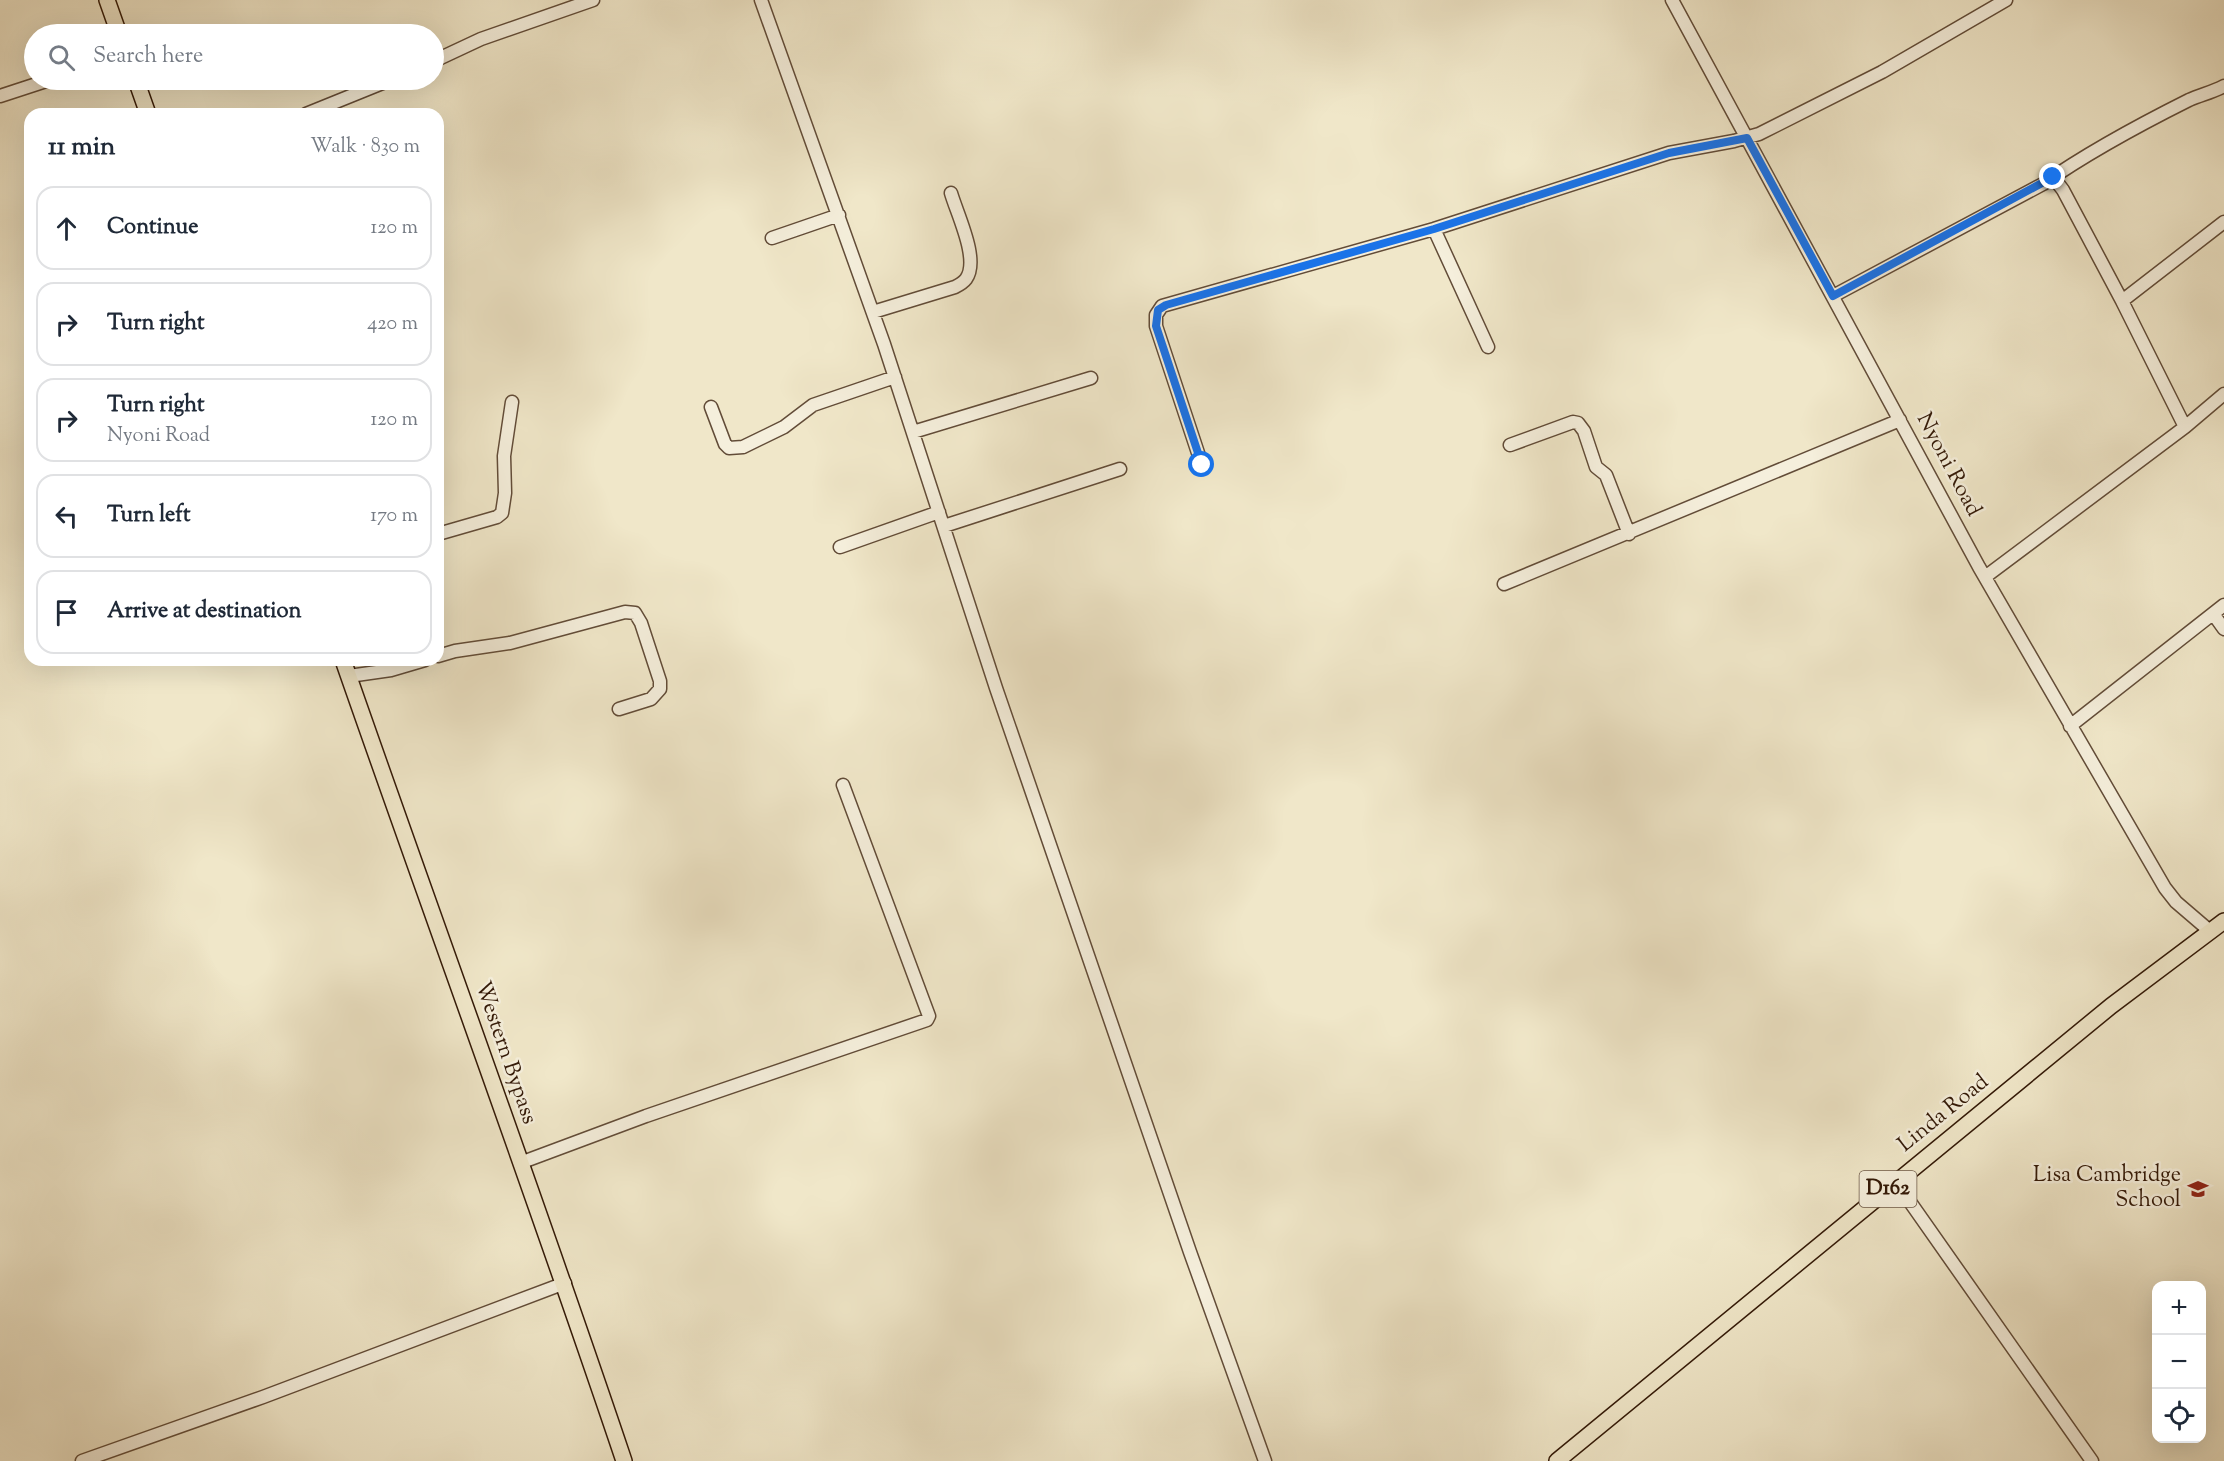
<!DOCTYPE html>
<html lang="en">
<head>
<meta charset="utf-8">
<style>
	:root { --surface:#fff; --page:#f6f6f7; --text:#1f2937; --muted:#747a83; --line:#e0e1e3 }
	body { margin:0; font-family:"Sorts Mill Goudy",serif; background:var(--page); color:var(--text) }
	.controls { position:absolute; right:18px; bottom:18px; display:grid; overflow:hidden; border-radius:12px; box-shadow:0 6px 24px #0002 }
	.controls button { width:54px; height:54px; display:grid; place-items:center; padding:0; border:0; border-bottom:2px solid var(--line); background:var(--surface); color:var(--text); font:30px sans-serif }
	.stop { position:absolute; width:18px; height:18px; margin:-14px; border:4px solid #1a73e8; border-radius:50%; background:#fff }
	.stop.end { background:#1a73e8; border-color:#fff; box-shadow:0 2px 6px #0008 }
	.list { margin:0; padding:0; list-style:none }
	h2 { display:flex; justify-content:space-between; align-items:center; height:78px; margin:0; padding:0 24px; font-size:26px }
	h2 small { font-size:20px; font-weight:400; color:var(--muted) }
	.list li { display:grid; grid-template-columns:39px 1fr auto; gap:18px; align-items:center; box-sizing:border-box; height:84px; margin:0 12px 12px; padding:0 12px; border:2px solid var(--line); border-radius:18px }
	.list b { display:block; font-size:22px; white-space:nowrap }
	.list p { margin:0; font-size:20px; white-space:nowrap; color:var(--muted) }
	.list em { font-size:20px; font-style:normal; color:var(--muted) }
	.icon { flex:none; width:33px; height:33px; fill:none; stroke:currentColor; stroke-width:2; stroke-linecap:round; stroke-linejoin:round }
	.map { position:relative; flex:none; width:2224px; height:1461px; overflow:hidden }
	.search { position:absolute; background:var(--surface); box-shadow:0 6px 24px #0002; left:24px; top:24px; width:420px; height:66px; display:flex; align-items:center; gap:15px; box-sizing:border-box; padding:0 21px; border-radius:33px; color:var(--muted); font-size:22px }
	.panel { position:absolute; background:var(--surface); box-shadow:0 6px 24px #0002; left:24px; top:108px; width:420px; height:558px; border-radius:18px }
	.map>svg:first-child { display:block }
</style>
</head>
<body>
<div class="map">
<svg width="2224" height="1461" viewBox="0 0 2224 1461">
	<rect width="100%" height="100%" fill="#f0e7c9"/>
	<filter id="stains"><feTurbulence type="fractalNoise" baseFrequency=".00333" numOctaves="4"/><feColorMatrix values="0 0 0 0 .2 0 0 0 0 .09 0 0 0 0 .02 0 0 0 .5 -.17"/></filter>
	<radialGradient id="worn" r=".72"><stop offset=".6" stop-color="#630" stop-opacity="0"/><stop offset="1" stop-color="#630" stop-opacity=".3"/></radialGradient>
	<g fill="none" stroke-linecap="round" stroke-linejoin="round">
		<!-- minor casing -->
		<g stroke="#624c38" stroke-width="15">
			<path id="minor" d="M761,0l123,344 112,344 194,564 75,209
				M1672,0l307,567 186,321 11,14 35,30
				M434,61l47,-22 112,-39
				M0,96l49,-16
				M306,114l84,-34
				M2053,177l10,13 59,111 63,126
				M1434,229l54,118
				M772,238l67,-23
				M1833,296l210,-112c47,-33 96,-59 146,-84 11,-5 24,-8 35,-14
				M2122,301l102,-79
				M873,312l82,-25c4,-2 8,-4 11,-8 14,-19 -9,-65 -15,-86
				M711,407l14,37 4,4 14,-1 41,-20 29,-22 82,-28
				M913,432l178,-54
				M1510,445l63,-23 5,1 6,8 12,36 10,8 23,59
				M1202,465l-46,-139v-11l6,-9 272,-77 235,-76 65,-12 25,-7 123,-62 124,-72
				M944,526l176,-57
				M438,534l59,-17 5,-4 3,-20 -1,-37 8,-54
				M840,547l99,-35
				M1985,577l200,-150 39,-33
				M1504,584l396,-164
				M2214,615l10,14
				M438,656l17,-5 55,-8 115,-31 10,1 6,10 19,58v8l-9,10 -32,10
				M349,676l42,-6 34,-10
				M2070,726l154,-121
				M520,1163l126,-47 281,-96 2,-4 -86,-231
				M1896,1182l196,279
				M82,1461l181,-64 302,-114"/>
		</g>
		<!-- major casing -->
		<g stroke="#331907" stroke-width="18">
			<path id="major" d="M107,0l12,34
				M136,80l12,34
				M343,660c93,267 191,533 281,801
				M1557,1461l554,-455 113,-85"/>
		</g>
		<!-- minor -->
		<use href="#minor" stroke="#f5efdc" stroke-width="12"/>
		<!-- major -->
		<use href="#major" stroke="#f0e7c9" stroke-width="15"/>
	</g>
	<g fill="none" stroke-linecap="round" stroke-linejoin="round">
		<!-- route -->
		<path stroke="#1a73e8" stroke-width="8" d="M1202,465l-46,-139 2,-16 8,-5 268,-76 235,-76 78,-15 86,158 220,-119"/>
	</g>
	<!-- icons -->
	<defs>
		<g id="school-bare" transform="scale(1.62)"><path d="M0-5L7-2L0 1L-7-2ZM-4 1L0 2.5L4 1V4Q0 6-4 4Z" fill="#8f2418" stroke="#f5efdc" stroke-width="2.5" paint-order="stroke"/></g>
	</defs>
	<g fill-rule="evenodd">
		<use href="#school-bare" x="2198" y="1189"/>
	</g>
	<g text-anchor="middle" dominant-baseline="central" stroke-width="5" stroke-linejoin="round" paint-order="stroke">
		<!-- shield labels -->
		<rect fill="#f5efdc" stroke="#6d5947" stroke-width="1.5" x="1859.5" y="1171" width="57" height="36" rx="4.5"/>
		<g font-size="21" font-weight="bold" fill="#331907">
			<text x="1888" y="1189">D162</text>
		</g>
		<!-- street labels -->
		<g font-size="22" fill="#331907" stroke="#f5efdc">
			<text transform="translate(1948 465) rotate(62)">Nyoni Road</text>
			<text transform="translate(505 1053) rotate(71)">Western Bypass</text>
			<text transform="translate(1944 1114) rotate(-39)">Linda Road</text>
		</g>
		<!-- poi labels -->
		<g font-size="22" fill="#331907" stroke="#f5efdc" text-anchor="end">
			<text x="2181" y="1176">Lisa Cambridge<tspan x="2181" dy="25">School</tspan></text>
		</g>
	</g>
	<rect width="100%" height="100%" filter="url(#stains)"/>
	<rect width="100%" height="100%" fill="url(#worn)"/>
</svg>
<div class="controls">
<button>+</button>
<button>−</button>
<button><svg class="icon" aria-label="locate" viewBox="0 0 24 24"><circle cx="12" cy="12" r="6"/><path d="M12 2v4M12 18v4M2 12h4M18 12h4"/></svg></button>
</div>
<div class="stop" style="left:1202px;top:465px"></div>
<div class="stop end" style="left:2053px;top:177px"></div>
<div class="search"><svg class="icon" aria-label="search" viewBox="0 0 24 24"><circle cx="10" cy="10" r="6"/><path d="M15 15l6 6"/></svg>Search here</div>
<section class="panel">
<h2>11 min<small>Walk · 830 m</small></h2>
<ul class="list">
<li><svg class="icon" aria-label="ahead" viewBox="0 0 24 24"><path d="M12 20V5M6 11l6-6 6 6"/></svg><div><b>Continue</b></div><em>120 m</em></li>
<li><svg class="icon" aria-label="right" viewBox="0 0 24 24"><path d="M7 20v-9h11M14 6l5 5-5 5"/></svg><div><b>Turn right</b></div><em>420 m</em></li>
<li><svg class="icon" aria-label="right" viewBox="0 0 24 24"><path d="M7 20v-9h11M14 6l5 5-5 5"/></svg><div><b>Turn right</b><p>Nyoni Road</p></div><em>120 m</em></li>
<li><svg class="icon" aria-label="left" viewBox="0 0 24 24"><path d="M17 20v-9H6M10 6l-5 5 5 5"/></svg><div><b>Turn left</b></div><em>170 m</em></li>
<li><svg class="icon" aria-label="arrive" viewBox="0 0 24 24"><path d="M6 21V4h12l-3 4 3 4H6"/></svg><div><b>Arrive at destination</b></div></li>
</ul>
</section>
</div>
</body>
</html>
